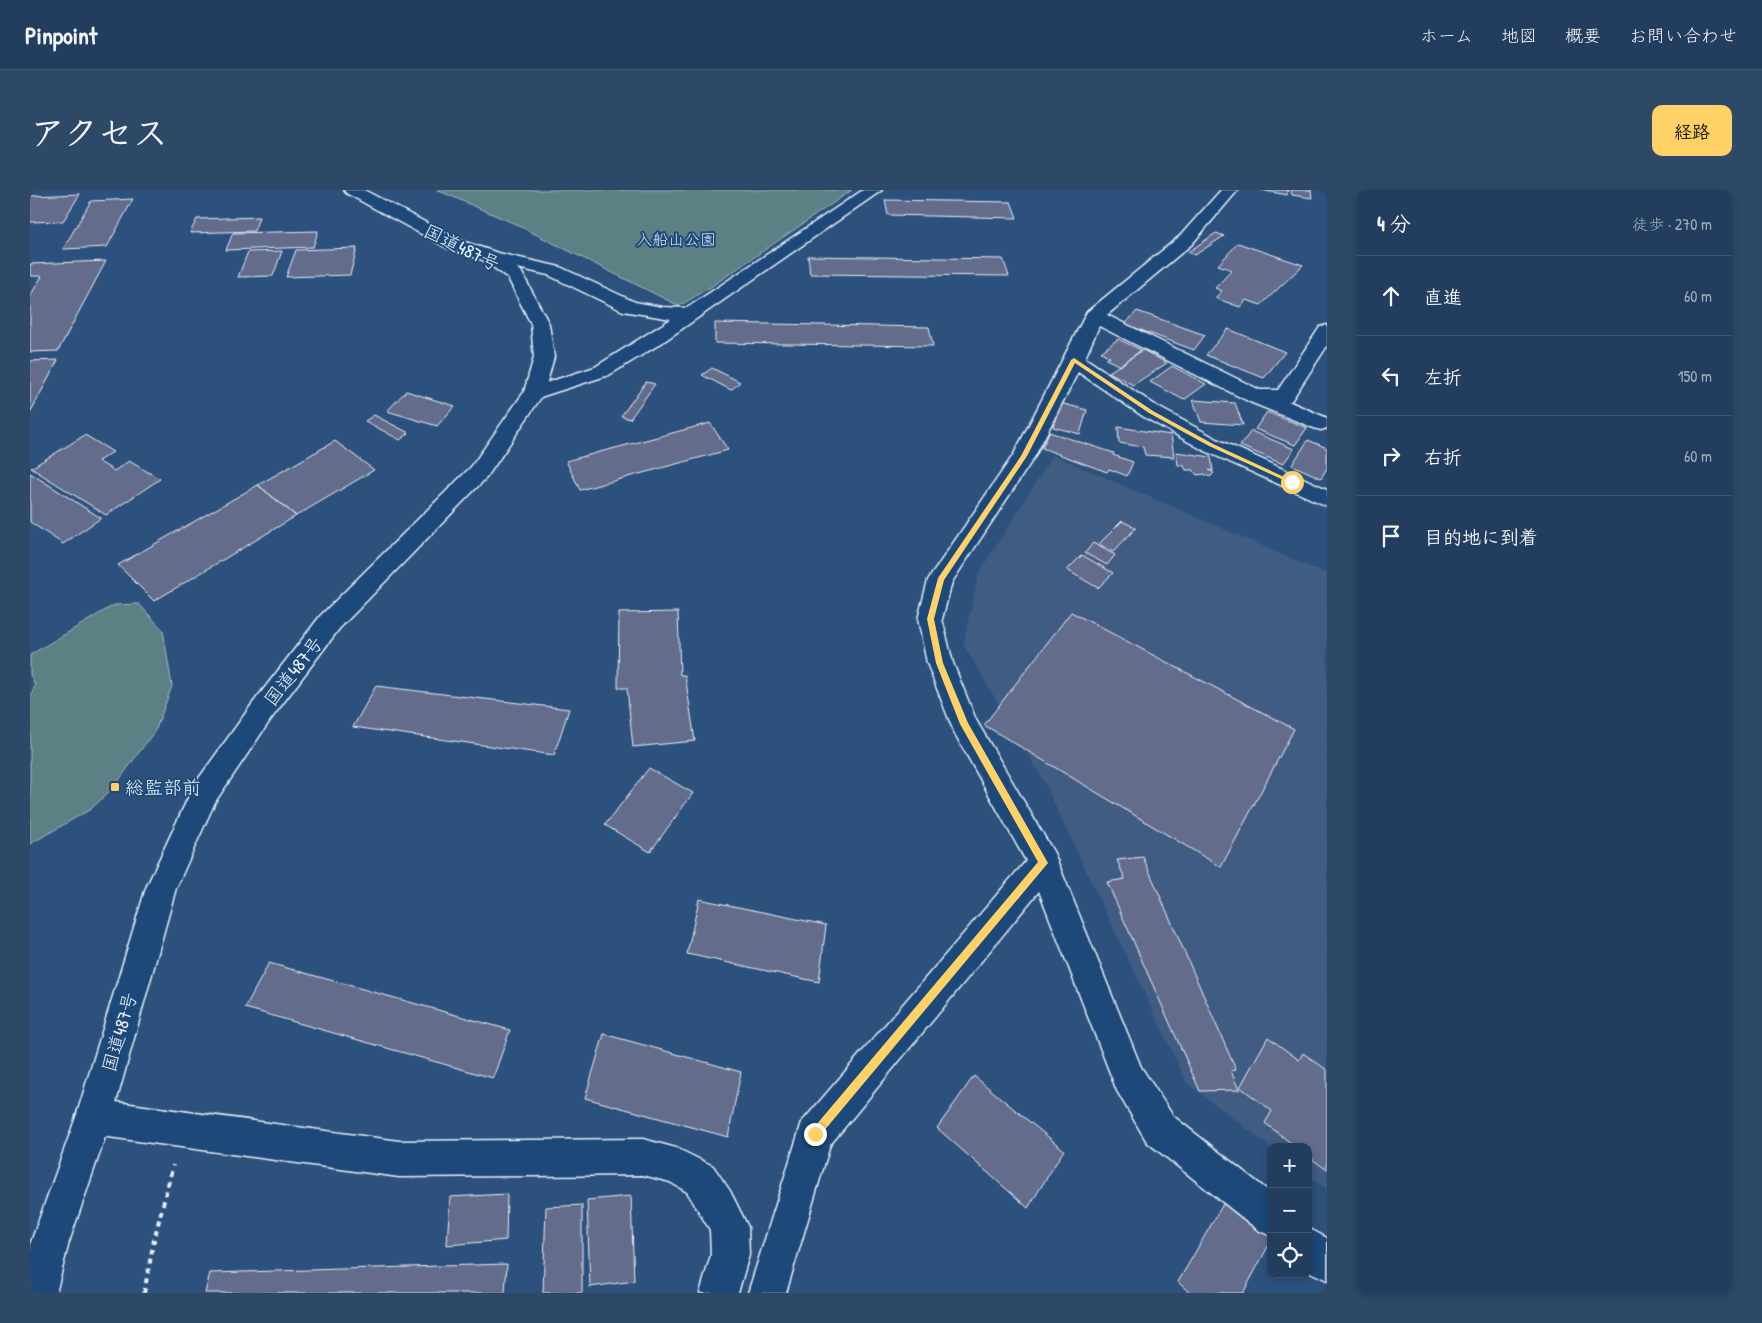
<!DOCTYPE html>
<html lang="ja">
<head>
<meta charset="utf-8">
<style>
	:root { --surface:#223d5e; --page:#2e4867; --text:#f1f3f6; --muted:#a2aebc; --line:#3f5673; --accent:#ffd166 }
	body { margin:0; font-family:"Patrick Hand","Klee One",sans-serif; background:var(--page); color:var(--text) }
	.controls { position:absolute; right:15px; bottom:15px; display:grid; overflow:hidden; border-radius:10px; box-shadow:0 2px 8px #0003 }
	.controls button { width:45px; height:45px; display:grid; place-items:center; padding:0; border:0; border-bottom:1px solid var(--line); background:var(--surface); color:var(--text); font:25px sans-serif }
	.stop { position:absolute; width:15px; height:15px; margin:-11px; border:4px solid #ffd166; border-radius:50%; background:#fff }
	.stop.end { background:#ffd166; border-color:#fff; box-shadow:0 1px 5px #0008 }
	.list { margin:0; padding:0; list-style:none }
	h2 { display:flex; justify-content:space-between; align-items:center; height:65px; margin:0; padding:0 20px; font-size:21px }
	h2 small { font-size:16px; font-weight:400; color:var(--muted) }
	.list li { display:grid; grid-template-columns:32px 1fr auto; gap:15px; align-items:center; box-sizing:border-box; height:80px; padding:0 20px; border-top:1px solid var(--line) }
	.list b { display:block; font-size:19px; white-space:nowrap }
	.list em { font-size:16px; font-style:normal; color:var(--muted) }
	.icon { flex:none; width:28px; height:28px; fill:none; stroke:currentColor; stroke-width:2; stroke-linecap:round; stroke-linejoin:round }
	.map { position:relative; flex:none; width:1297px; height:1103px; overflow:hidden; border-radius:10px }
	header { display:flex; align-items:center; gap:30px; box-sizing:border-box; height:70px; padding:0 25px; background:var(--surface); border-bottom:1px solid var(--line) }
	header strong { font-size:24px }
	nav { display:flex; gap:28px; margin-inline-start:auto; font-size:18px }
	.intro { display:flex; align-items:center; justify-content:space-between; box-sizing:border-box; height:120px; padding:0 30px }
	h1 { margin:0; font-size:35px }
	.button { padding:12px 22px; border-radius:10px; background:var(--accent); color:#111; font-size:18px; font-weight:700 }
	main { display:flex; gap:30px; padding:0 30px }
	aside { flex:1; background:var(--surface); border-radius:10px; box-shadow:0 2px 8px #0003 }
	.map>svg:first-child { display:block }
</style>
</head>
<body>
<header>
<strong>Pinpoint</strong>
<nav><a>ホーム</a><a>地図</a><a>概要</a><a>お問い合わせ</a></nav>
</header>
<div class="intro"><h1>アクセス</h1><a class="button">経路</a></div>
<main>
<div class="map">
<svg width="1297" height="1103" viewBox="0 0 1297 1103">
	<rect width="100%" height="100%" fill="#2d517d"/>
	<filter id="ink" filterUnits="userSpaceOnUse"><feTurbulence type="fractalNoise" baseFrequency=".02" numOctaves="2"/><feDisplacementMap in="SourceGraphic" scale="10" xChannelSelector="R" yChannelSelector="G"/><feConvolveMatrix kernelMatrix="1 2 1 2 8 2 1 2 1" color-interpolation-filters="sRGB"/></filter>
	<g filter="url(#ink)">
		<!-- built -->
		<path fill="#415c83" d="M1023,265l274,119v615l-19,-14v-28h-37l-84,-64 -145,-305 -79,-134 16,-71z"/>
		<!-- green -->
		<path fill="#5d8084" stroke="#a2b8be" d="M407,0h415l-140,96 -33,20 -166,-83z
			M109,414l24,26 9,56 -16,43 -42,58 -23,22 -61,35v-146l5,-13 -5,-11v-19l84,-50z"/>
		<!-- building -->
		<path fill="#646c8a" stroke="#e8f1f8" d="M1231,0h27l-1,5z
			M1261,0h20l1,8 -20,-3z
			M50,4l-17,27 -33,1v-26z
			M103,9l-26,48 -44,2 28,-48z
			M855,10l126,2 6,16 -129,-3z
			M229,27l-5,14 -64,2 7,-14z
			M288,41l-5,16 -87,3 7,-17z
			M1186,43l8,3 -29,19 -7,-3z
			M1208,53l14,5 51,17 -42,40 -15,-5 -6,7 -25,-9 7,-7 -7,-3 17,-18 -14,-5z
			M327,58l-7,27 -64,2 10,-27z
			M252,61l-9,25 -35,1 10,-25z
			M778,66l195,3 6,17 -199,-2z
			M76,71l-48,90 -28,1v-56l12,-20h-12v-12z
			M1107,121l68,24 -11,15 -69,-26z
			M685,133l214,4 4,19 -218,-3z
			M1198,139l57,23 -21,26 -58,-23z
			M1088,149l23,11 -21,16 -14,-7 4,-2 -9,-5z
			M1113,160l24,13 -34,22 -24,-13z
			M28,170l-28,53v-52z
			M1142,176l34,18 -22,16 -34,-18z
			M682,178l28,14 -9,8 -29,-15z
			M616,192l9,2 -25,35 -9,-3z
			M376,201l39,12 10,3 -18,20 -50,-15z
			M1163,210l42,3 8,22 -42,-3z
			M1030,213l27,7 -7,24 -27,-7z
			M1237,222l40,16 -12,17 -40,-16z
			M344,225l35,18 -9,7 -35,-19z
			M680,233l18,27 -148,40 -14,-29z
			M1088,237l53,8 3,22 -29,-2 -2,-8 -24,-4z
			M1221,241l43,18 -11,15 -43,-18z
			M1019,242l65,21 -1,2 20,7 -6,14 -18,-7 -2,3 -65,-24z
			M55,245l28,17 -15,9 16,10 15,-10 31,18 -54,36 -75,-47z
			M1278,250l19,8v20l-6,10 -29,-13z
			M305,251l39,29 -78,46 -38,-31z
			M1146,262l35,5 2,14 -4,-1 5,3 -4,4 -6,-3 -7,1 -4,-5h-7l-2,-4 -6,-1z
			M0,283l71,45 -38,26 -33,-22z
			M228,295l38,31 -142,85 -36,-36z
			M1092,331l14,7 -23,24 -14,-8z
			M1063,353l22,12 -8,10 -22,-12z
			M1052,365l31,18 -15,15 -31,-18z
			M648,422l2,63h5l10,66 -62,6 -6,-59h-9l1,-75z
			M1041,422l223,117 -73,138 -237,-142z
			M346,496l193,23 -15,46 -201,-28z
			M619,578l44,25 -43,59 -45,-27z
			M1113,667l93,213 -5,1 8,19 -39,1 -93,-209 18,-3 -8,-19z
			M669,709l127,26 -7,57 -132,-28z
			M239,773l241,67 -17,48 -248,-70z
			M574,844l137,38 -13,65 -143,-39z
			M1238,847l31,23 4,-7 24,17v100l-19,-14v-9h-12l-31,-24 7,-12 -32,-24z
			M944,886l90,74 -36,58 -91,-80z
			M477,1004l-1,46 -59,5 3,-48z
			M601,1006l3,85 -44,6 -3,-87z
			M1196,1009l45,38v4l-28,52h-53l-12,-11z
			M552,1015v88h-39l3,-86z
			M477,1074l-2,29h-300l5,-20z"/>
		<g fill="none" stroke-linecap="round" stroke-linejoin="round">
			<!-- minor casing -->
			<g stroke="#e8f1f8" stroke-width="3">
				<path id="minor" d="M833,0h19l-222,154 -51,31 -75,24 -7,-2 -3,-4 3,-4 68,-22 76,-48 -48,-8 -75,-36 -65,-15 -3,-4 3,-4 6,-1 71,16 75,35 27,5 25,1z
					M1191,0h17l-46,54 -85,71 153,75h18l42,-63 7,-2v21l-36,55h-3l39,17v10l-6,2 -7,-2 -64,-26 -151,-76 -14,32 73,49 61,33 108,49v17l-124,-56 -59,-33 -66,-45 -43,84 -83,126 -10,37 11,44 23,57 78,133 87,214 32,49 98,77v43l-13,-6 -111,-88 -30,-51 -78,-200 -209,254 -44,148h-38l54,-171 224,-261 -72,-129 -27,-69 -9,-44 10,-39 86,-126 73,-142 93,-76z
					M64,909l305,42 244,-2 33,9 37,18 17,25 18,36 1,28 -11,38h-38l11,-38 -1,-25 -23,-38 -17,-10 -27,-7 -244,2 -305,-42 -12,-6 -6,-12 6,-12z
					M1278,1038l19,10v42l-19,-9z"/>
			</g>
			<!-- highway casing -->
			<g stroke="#e8f1f8" stroke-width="3">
				<path id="highway" d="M314,0h20l95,50 36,12 26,19 28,53 5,33 -10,36 -57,84 -148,152 -68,90 -56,83 -39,86 -64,229 -43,125 -13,51h-26l1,-51 45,-125 70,-229 48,-103 59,-82 68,-88 150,-148 53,-75 10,-35 -3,-33 -23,-46 -25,-18 -36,-12 -101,-55z"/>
			</g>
			<!-- path -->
			<path stroke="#e8f1f8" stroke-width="4" stroke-dasharray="5 5" stroke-linecap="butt" d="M114,1103l10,-53 19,-75"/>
			<!-- minor -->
			<use href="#minor" fill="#1f4a7a" fill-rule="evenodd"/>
			<!-- highway -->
			<use href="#highway" fill="#1f4a7a" fill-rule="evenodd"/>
		</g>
	</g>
	<!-- route -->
	<path fill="#ffd166" d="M1044,168l79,53 60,33 82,38 -5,1 -81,-37 -60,-33 -74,-50 -48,93 -83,124 -10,39 9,44 25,60 80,140 -230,275 -3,2 -4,-2 -2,-4 2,-3 227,-269 -78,-138 -24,-61 -9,-44 11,-41 83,-122 50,-96z"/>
	<!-- markers -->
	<rect fill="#ffd166" stroke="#1f4a7a" stroke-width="2" x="80" y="592" width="10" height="10" rx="2.5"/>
	<g text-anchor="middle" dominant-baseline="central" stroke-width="4" stroke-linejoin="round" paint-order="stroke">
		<!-- far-park labels -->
		<g font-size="16" fill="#d3e0e7" stroke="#1f4a7a">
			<text x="646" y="49">入船山公園</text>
		</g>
		<!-- street labels -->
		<g font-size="19" fill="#e8f1f8" stroke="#1f4a7a">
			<text transform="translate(432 57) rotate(26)">国道487号</text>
			<text transform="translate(263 481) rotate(-52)">国道487号</text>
			<text transform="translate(89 842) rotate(-74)">国道487号</text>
		</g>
		<!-- poi labels -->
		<g font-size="19" fill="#e8f1f8" stroke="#1f4a7a" text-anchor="start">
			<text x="95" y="597">総監部前</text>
		</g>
	</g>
</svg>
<div class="controls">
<button>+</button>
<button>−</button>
<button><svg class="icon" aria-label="locate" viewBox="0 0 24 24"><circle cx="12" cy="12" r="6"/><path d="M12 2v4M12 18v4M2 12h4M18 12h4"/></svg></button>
</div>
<div class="stop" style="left:1262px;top:292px"></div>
<div class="stop end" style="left:785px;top:944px"></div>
</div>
<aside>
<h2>4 分<small>徒歩 · 270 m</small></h2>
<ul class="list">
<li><svg class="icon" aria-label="ahead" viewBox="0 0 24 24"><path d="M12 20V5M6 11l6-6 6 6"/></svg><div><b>直進</b></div><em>60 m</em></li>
<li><svg class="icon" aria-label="left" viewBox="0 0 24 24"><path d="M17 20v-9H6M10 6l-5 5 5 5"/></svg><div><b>左折</b></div><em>150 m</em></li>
<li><svg class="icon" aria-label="right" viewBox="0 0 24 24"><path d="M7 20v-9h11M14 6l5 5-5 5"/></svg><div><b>右折</b></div><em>60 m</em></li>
<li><svg class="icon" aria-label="arrive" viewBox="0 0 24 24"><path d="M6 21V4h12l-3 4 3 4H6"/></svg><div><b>目的地に到着</b></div></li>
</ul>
</aside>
</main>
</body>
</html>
